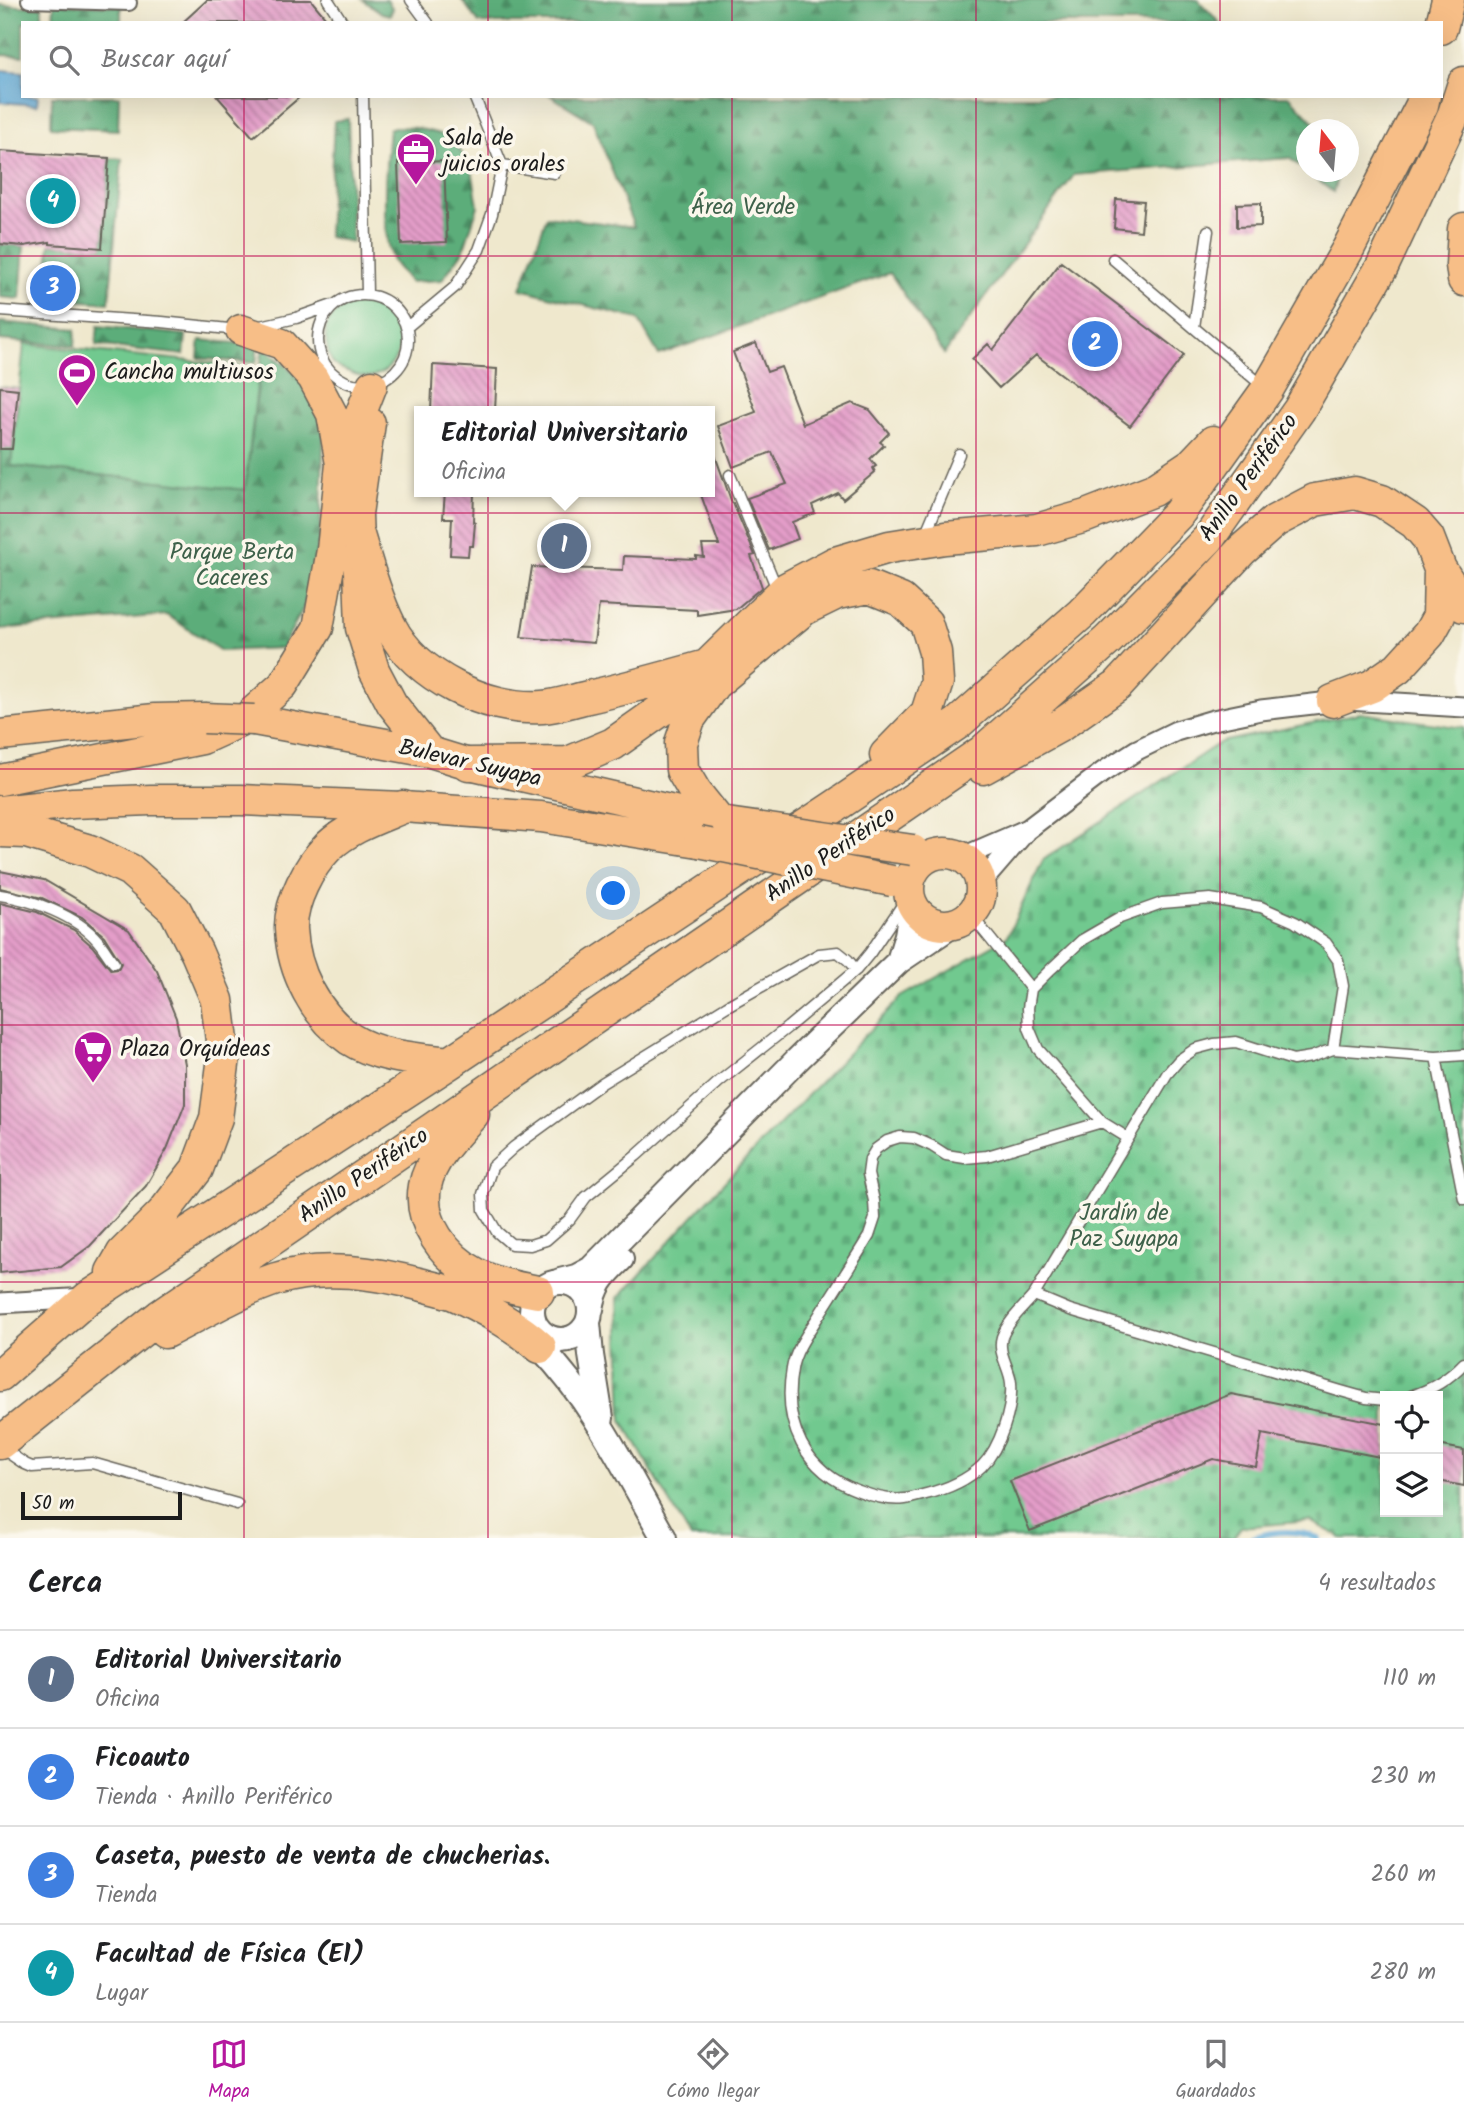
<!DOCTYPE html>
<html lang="es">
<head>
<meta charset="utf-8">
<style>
	:root { --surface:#fff; --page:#f6f6f6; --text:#202124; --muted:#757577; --line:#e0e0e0; --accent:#b5179e }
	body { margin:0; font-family:Kalam,sans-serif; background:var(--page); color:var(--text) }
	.controls { position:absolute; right:21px; bottom:21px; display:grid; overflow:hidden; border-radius:0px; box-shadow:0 7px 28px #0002 }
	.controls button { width:63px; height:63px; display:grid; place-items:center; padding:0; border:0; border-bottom:2px solid var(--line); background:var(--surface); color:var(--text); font:35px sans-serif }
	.compass { position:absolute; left:1296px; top:119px; width:63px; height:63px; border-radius:50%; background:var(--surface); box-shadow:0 7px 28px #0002; rotate:344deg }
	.scale { position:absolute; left:21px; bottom:18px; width:161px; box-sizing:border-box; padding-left:7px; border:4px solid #1c1c1c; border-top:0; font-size:19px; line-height:24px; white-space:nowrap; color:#1c1c1c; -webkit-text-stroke:5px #fbf7ec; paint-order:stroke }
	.you { position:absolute; left:614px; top:894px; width:24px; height:24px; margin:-18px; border:5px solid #fff; border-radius:50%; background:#1a73e8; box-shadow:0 0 0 10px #1a73e833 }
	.badge { display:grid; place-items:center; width:46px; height:46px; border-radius:50%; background:var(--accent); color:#fff; font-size:23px; font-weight:700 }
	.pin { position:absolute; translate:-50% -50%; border:4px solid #fff; box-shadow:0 2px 7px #0006 }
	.popup { position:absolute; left:414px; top:406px; width:301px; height:91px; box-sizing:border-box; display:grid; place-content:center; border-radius:0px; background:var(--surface); filter:drop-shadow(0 2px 5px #0005); font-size:23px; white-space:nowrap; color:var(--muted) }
	.popup b { font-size:26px; color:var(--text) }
	.popup::after { content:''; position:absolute; left:50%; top:100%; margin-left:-14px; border:14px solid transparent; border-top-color:var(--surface) }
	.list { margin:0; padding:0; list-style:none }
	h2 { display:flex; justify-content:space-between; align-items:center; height:91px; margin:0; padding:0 28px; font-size:30px }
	h2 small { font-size:23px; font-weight:400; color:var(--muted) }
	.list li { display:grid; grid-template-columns:46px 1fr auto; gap:21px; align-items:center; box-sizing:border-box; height:98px; padding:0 28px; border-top:2px solid var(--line) }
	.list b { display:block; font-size:26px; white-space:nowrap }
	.list p { margin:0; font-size:23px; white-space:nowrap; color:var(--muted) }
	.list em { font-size:23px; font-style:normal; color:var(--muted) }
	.icon { flex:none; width:38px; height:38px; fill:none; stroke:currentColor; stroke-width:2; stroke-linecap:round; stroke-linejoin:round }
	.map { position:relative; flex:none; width:1464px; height:1538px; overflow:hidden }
	.search { position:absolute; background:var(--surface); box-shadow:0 7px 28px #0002; left:21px; right:21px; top:21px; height:77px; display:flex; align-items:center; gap:18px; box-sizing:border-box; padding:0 24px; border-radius:0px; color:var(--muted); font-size:26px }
	.sheet { height:483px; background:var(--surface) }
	nav { display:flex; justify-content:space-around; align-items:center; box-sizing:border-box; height:98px; border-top:2px solid var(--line); background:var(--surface); font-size:19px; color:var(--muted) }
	nav a { display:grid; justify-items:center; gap:4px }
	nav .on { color:var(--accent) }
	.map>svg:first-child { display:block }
</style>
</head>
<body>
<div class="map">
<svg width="1464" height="1538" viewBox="0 0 1464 1538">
	<defs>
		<pattern id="forest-firs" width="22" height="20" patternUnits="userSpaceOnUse" patternTransform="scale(1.75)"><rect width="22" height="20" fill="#5cad7a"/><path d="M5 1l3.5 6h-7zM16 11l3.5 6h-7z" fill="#4b8c63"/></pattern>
		<pattern id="cemetery-stones" width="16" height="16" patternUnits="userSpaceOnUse" patternTransform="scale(1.75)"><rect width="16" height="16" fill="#71c98f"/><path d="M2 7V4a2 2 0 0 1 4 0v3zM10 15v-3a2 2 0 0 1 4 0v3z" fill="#61ac7b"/></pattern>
		<pattern id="building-back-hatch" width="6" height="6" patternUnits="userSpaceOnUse" patternTransform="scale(1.75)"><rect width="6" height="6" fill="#e49dc9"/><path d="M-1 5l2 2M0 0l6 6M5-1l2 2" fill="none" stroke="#b87fa2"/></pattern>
	</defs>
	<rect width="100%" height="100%" fill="#fbf7ec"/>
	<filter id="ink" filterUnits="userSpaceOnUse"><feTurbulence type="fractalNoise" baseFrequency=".0143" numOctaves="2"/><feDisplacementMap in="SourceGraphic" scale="14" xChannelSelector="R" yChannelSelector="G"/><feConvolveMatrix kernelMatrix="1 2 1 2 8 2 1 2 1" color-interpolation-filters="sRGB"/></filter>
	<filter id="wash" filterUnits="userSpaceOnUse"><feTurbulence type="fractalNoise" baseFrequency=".00686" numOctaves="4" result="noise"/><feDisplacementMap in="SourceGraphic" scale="28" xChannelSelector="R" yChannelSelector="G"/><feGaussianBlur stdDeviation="1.57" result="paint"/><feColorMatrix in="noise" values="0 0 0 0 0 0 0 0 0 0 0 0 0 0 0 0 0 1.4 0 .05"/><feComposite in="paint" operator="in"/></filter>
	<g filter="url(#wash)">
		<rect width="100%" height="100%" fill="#efe8cd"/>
		<!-- green -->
		<path fill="#71c98f" stroke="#467256" stroke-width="2" d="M364,302c50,5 45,72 3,75 -7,0 -13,-3 -20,-6 -5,-2 -11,-4 -14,-8 -6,-8 -10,-32 -5,-41 8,-13 23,-19 36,-20z
			M24,344l235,24 -14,122 -234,-24z"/>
		<!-- forest -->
		<path fill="url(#forest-firs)" stroke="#3c644b" stroke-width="2" d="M363,0h24l6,9 -3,6 -8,-2z
			M462,0h736l22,23h-741z
			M54,4l67,2v17h-68z
			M0,5l42,2v16h-19v33l-23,-1z
			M52,96h67l-1,34 -67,-3z
			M551,96h738l31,33 -14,1v41l-17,-13 -215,17 -130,179 -54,-81 -231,82 -21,-36 -117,-30 26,-73 87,11 -41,-105z
			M348,119l4,123 -24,-5 6,-116z
			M394,127l23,1 23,6 16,10 16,25 6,37 -15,45 -21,29 -32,2c-5,-7 -13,-14 -17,-21 -13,-25 -7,-103 -4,-132z
			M109,158l13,1 -13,144 -50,-4 2,-20 -14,-2 3,-33 52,4z
			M1307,172h32l-6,20z
			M0,244l24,2 -4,53 -20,-2z
			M0,322l76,7 -1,17 -75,-6z
			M98,326l88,9 -2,20 -88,-10z
			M200,340l58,5 -2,18 -58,-5z
			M263,346l47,40 14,38 -4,111 -16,72 -22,41 -61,3 -54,-36 -167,14v-242l18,2 -7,77 234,24z"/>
		<!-- cemetery -->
		<path fill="url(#cemetery-stones)" stroke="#467256" stroke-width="2" fill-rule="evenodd" d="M1360,713l104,15v810h-122l-32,-17 -69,6 -8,11h-542l-69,-118 -4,-122 112,-122 172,-179 105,-60 36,-77 178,-118zM1385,1396h53v116h-53z"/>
		<!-- water -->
		<path fill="#5fa9d7" stroke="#3e627a" stroke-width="2" d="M0,70l23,2v24h15l-1,9 -37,-3z"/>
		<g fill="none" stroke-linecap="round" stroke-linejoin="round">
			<!-- stream -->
			<path stroke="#5fa9d7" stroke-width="6" d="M1253,1538c21,-8 45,-8 65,0"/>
		</g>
		<g id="blocks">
			<!-- building -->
			<path fill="url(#building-back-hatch)" d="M207,0h104l19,23h-148z
				M217,96h84l-48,41z
				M0,151l109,7 -7,90 -52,-4v-2l-26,4 -24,-2z
				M444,161l3,81 -46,2 -3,-81z
				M1116,199l28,2 -3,30 -27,-3z
				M1261,203v23l-24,1v-23z
				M1061,262l123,93 -54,71 -94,-71 -37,33 -27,-29 16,-15 5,6z
				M756,343l11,29 14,-5 22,57 49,-21 18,7 19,23 -9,9 4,3 -14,14 6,7 -3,2 2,4 -32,27 -5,-6 -26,12 3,8 -23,9 6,17 -29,11 -22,-52 40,-14 -15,-32 -39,15 -15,-41 38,-14 -23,-60z
				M433,365l64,4 -2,42h-64z
				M0,387l18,2 -6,60h-12z
				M709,447h3l20,56h1l22,52 -4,1 11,31 -26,22 -39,6v-5l-98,-5 -5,38 -73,-6 11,-70 91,3 1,-14 72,3v-3l8,1 -2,-12h17l-19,-53h9z
				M445,492h29l-1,30 2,1 -2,23h-4l-1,10 -18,-1 2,-37h-9z
				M0,871l44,9 85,50 28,41 19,47 9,46v40l-18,45 -21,37 -56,60 -29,21 -61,6v-370l37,9 37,18 18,16 19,24 7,-1 3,-6 -17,-27 -22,-19 -40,-19 -42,-10z
				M1231,1394l154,30v34l-123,-24 -6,33 -43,-8 -183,72 -20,-50z
				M1438,1445l26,5v36l-26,-5z"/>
		</g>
	</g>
	<g filter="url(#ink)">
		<use href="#blocks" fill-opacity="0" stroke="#66635a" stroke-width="2"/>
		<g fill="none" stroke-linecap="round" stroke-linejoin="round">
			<!-- service casing -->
			<g stroke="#66635a" stroke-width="13">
				<path id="service" d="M328,0l15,23
					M411,0l17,23
					M363,96l4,198
					M502,165l53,8
					M1113,259l151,128
					M318 340a45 45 0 1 1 90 0a45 45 0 1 1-90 0Z
					M0,311l162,11 76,8
					M256,327l40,-9 37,-13
					M407,327l48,-40 24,-37 13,-36 10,-49 -28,-69
					M1194,327l14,-96
					M730,475l47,114
					M925,535l34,-81
					M0,895c31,4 77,21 98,46 6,7 10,15 16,22
					M971,915l60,74
					M856,970l-8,-10 -10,-8 -19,2 -92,52 -125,77 -88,64 -22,20 -9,27 1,16 13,22 14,12 19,1 16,-5 24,-21 16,-22 50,-41 84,-75 68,-54 68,-57 14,-17 35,-52
					M1436,1057l28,142
					M1102,1122l-115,34 -22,2 -19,-3 -14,-9 -18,-8 -14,-1 -13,4 -11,8 -6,10 -2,15 6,27 1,17 -6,18c-16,26 -32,51 -48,76 -10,17 -26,37 -29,57 -10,55 13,103 67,122 13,5 32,10 46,8 7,-1 14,-3 21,-5 21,-5 40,-13 56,-28 18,-18 31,-58 29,-83 -1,-15 -14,-30 -9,-46 6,-16 21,-29 32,-42l133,-221 12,-14 16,-11 19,-5 22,-2 57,18 18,-3 22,-8 103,8 28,-2
					M1128,1138l-26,-16 -64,-73 -9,-21 -1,-20 3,-19 20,-20 31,-29 38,-22 42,-15 48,-4 51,8 34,15 31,21 12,17 5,26 -10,63
					M1034,1295l36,15 271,81 25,7 19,2
					M1411,1396c21,-7 37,-16 53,-33
					M0,1447l25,17 7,3 60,-4 145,41"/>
			</g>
			<!-- pedestrian casing -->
			<g stroke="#66635a" stroke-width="18">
				<path id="pedestrian" d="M29,0l100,3"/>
			</g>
			<!-- minor casing -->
			<g stroke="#66635a" stroke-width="23">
				<path id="minor" d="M963,857l65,-28 75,-57 34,-22 39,-19 37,-11 48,-10 86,-10 117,7
					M981,883l44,-51
					M0,1303l87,-5"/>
			</g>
			<!-- tertiary casing -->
			<g stroke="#66635a" stroke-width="28">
				<path id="tertiary" d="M899,961l8,-26 5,-29
					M560,1281l16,-4 15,-8 206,-209 102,-99 52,-35
					M532 1311a29 29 0 1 1 58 0a29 29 0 1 1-58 0Z
					M591,1309c4,-24 12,-33 30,-50
					M588,1323l3,32 10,63
					M540,1347c54,56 86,124 124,191"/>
			</g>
			<!-- primary casing -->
			<g stroke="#66635a" stroke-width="33">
				<path id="primary" d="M241,330l41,14 31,34 19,36 9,50
					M370,423l-13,91 4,114 13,42 18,34 38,48
					M254,720l176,32 39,12 258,59
					M0,735l155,-16 49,-1
					M0,780l202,-41 42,-19 39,-35 35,-57 14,-78 9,-86 31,-79
					M0,811l73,-8 78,-3h90l162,7 138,10 158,25
					M909 889a36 36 0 1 1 72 0a36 36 0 1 1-72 0Z"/>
			</g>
			<!-- trunk casing -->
			<g stroke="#66635a" stroke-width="35">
				<path id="trunk" d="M1441,28l7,-28
					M1464,229l-2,36 2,15
					M358,535c9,30 18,63 32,91 26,51 97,85 153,81 13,-1 28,-6 41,-9 40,-9 80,-20 119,-31
					M1333,701l39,-15 26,-18 31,-34 10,-18 1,-47
					M469,764l99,-1 45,-19 51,-36 122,-119 49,-26 54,-16 56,-9 92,-8 49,-14 67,-26 39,-26 21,-22
					M983,768l78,-43 57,-40 124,-135 33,-29 40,-21 40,-7 27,8 33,22 13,15 12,31 24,37
					M403,807c-26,11 -54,20 -75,40 -19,19 -38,55 -37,82 2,42 24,86 59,110 28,18 66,20 99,24
					M719,822l-24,-30 -13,-22 -1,-27 8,-24 25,-35 90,-75 33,-16 32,-6 32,13 25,23 9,29 2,30 -10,31 -41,42
					M0,831l26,1 64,19 40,19 45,40 22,43 20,47 7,57 -8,61 -19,51 -34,44 -40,40 -11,19
					M473,1114c-18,20 -43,45 -48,72 -7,36 20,72 51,88 19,10 41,14 62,18
					M165,1332c36,-18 72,-40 111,-53 47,-15 101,-6 147,6 10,3 21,5 31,9 27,12 64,33 86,53
					M0,1375l88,-77 361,-235 388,-258 121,-82 124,-110 96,-99 89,-124 81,-141 74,-144 2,-9
					M0,1443l160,-127 822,-564 126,-112 100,-101 91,-129 83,-143 72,-153 10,-31"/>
			</g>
			<!-- service -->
			<use href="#service" stroke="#fff" stroke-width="10"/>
			<!-- pedestrian -->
			<use href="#pedestrian" stroke="#fff" stroke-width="14"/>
			<!-- minor -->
			<use href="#minor" stroke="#fff" stroke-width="19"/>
			<!-- tertiary -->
			<use href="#tertiary" stroke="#fff" stroke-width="24"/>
			<!-- primary -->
			<use href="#primary" stroke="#f7be87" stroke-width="30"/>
			<!-- trunk -->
			<use href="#trunk" stroke="#f7be87" stroke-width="32"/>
			<!-- primary-bridge casing -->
			<g stroke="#66635a" stroke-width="33" stroke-linecap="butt">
				<path id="primary-bridge" d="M204,718l50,2
					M727,823l186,27
					M699,842l193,39"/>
			</g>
			<!-- primary-bridge -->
			<use href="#primary-bridge" stroke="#f7be87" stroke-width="30"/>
		</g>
	</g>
	<!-- grid -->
	<path fill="none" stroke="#c2185b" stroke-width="2" stroke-opacity="0.55" d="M244,0v23M488,0v23M732,0v23M976,0v23M1220,0v23M244,96v1442M488,96v1442M732,96v1442M976,96v1442M1220,96v1442M0,256h1464M0,513h1464M0,769h1464M0,1025h1464M0,1282h1464"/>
	<!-- icons -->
	<defs>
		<g id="office-pin" transform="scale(2.0125)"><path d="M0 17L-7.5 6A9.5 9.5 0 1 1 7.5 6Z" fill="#b5179e" stroke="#fbf7ec"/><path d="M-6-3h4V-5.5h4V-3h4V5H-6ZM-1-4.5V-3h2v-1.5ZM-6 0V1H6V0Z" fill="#fff"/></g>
		<g id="stadium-pin" transform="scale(2.0125)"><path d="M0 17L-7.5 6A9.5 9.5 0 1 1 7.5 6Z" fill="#b5179e" stroke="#fbf7ec"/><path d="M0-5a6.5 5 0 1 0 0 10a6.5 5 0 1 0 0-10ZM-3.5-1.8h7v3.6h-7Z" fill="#fff"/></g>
		<g id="supermarket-pin" transform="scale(2.0125)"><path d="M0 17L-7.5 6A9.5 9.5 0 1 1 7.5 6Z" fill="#b5179e" stroke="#fbf7ec"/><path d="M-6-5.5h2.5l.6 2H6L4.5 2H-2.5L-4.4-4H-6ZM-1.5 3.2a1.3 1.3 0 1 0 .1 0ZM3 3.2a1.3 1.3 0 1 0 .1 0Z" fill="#fff"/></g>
	</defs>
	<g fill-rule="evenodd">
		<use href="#office-pin" x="416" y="152"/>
		<use href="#stadium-pin" x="77" y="373"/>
		<use href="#supermarket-pin" x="93" y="1050"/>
	</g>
	<g text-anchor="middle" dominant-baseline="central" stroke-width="7" stroke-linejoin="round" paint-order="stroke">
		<!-- poi labels -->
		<g font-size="23" fill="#1c1c1c" stroke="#fbf7ec" text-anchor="start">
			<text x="443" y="139">Sala de<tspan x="443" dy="26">juicios orales</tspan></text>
			<text x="104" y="373">Cancha multiusos</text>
			<text x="120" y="1050">Plaza Orquídeas</text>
		</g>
		<!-- park labels -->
		<g font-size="23" fill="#3e614a" stroke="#fbf7ec">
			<text x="743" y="208">Área Verde</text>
			<text x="232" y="553">Parque Berta<tspan x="232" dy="26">Caceres</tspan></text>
			<text x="1124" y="1214">Jardín de<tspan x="1124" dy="26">Paz Suyapa</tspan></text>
		</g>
		<!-- street labels -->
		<g font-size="23" fill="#1c1c1c" stroke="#fbf7ec">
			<text transform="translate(1249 478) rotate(-54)">Anillo Periférico</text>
			<text transform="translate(470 764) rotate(13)">Bulevar Suyapa</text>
			<text transform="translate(831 855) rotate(-34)">Anillo Periférico</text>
			<text transform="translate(364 1176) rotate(-34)">Anillo Periférico</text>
		</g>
	</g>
</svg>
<div class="controls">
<button><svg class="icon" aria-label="locate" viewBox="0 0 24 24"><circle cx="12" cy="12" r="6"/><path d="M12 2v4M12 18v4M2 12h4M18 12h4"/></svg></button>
<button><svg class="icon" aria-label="layers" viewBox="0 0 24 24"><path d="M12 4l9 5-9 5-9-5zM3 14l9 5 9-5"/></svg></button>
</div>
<svg class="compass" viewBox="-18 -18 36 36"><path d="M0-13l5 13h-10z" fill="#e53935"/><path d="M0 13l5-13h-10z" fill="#757577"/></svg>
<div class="scale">50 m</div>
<div class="you"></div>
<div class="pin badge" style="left:564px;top:546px;background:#5c6f8a">1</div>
<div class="popup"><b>Editorial Universitario</b>Oficina</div>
<div class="pin badge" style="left:1095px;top:344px;background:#3f7fe0">2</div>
<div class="pin badge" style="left:53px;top:288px;background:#3f7fe0">3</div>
<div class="pin badge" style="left:53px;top:201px;background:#0f9aa8">4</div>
<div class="search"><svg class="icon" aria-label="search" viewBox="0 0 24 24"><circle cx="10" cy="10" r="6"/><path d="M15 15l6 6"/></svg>Buscar aquí</div>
</div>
<section class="sheet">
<h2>Cerca<small>4 resultados</small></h2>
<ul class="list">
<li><span class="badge" style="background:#5c6f8a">1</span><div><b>Editorial Universitario</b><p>Oficina</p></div><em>110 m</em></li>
<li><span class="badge" style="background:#3f7fe0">2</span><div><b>Ficoauto</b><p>Tienda · Anillo Periférico</p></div><em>230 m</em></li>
<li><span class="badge" style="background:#3f7fe0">3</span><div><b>Caseta, puesto de venta de chucherias.</b><p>Tienda</p></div><em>260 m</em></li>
<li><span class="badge" style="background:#0f9aa8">4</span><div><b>Facultad de Física (E1)</b><p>Lugar</p></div><em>280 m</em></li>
</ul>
</section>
<nav>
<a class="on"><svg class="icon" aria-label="map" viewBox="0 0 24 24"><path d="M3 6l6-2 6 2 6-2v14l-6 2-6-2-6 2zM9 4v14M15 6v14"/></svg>Mapa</a>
<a><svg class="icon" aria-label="directions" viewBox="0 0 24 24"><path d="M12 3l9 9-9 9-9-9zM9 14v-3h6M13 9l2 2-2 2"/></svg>Cómo llegar</a>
<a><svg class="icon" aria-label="saved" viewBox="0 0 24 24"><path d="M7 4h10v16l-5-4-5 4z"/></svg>Guardados</a>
</nav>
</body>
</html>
